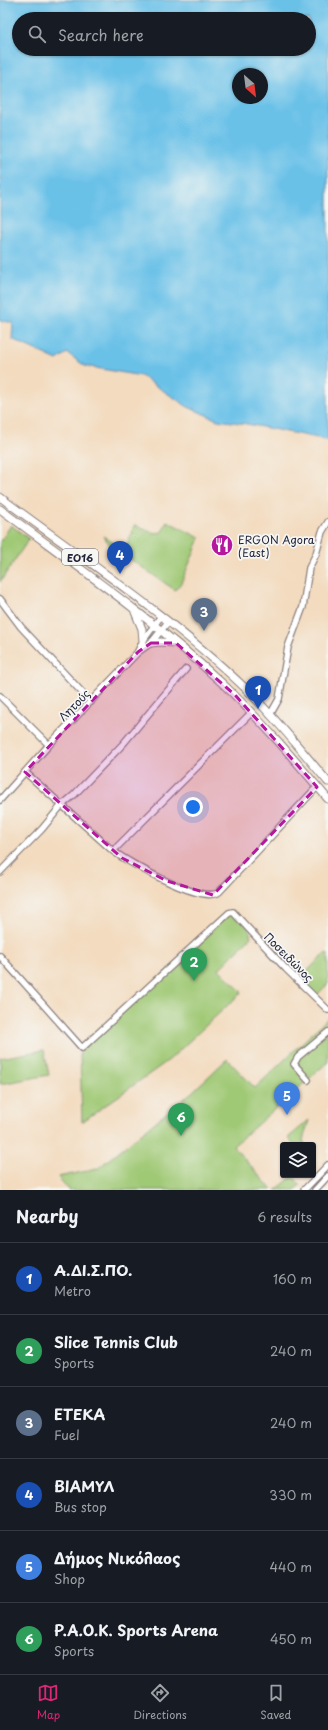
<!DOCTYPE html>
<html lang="en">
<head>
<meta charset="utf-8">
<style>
	:root { --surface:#171b24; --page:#242831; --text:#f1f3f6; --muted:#9ea1a6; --line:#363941; --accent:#db2777 }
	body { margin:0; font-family:"Playpen Sans",sans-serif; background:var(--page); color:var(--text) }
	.controls { position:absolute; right:12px; bottom:12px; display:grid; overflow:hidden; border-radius:4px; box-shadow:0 1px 3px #0004 }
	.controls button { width:36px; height:36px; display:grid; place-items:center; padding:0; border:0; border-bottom:1px solid var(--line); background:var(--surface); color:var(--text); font:20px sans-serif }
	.compass { position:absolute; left:232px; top:68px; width:36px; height:36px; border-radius:50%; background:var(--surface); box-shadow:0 1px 3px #0004; rotate:152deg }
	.you { position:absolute; left:193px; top:807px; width:14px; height:14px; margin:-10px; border:3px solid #fff; border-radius:50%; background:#1a73e8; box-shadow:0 0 0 6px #1a73e833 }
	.badge { display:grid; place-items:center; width:26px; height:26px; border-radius:50%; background:var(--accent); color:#fff; font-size:13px; font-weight:700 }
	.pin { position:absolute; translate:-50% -33px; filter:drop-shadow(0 1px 2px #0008) }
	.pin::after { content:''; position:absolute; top:21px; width:14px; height:12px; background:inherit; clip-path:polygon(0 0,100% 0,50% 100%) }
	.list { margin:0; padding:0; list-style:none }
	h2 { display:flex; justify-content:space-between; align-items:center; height:52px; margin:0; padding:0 16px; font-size:17px }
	h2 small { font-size:13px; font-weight:400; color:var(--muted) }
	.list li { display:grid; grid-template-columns:26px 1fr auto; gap:12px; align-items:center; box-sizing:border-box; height:72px; padding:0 16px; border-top:1px solid var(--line) }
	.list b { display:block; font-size:15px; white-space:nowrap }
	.list p { margin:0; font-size:13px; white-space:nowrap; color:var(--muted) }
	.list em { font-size:13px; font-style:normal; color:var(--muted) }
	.icon { flex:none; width:22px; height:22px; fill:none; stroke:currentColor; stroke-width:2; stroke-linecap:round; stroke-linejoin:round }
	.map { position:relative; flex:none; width:328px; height:1190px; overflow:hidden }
	.search { position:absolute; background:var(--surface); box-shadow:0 1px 3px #0004; left:12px; right:12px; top:12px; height:44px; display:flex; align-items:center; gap:10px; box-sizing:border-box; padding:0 14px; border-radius:22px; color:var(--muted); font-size:15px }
	.sheet { height:484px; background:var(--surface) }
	nav { display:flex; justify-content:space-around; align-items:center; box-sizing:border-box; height:56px; border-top:1px solid var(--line); background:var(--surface); font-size:11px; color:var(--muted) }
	nav a { display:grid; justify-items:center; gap:2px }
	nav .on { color:var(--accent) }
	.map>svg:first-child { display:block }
</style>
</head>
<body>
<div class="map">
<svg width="328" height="1190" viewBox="0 0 328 1190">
	<rect width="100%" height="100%" fill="#f6f6f2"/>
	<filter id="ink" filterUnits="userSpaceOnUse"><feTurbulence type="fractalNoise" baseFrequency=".025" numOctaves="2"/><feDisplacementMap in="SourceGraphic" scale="8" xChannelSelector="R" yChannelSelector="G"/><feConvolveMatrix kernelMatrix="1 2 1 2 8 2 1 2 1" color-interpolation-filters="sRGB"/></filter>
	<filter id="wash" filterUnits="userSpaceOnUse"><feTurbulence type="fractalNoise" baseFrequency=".012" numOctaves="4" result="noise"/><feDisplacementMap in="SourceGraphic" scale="16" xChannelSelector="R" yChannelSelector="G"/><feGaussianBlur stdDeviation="0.9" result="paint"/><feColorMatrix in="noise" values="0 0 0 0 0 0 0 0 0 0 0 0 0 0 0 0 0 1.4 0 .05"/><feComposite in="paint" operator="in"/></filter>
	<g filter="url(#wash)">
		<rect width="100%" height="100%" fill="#f3dbbf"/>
		<!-- green -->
		<path fill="#a0c976" stroke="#617658" d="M167,521l33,17 -19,45 -6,7 -65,-45 -7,-9 22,14 10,-25 18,8 9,-1z
			M11,525l18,14 -29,43v-40z
			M233,910l16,19 2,8 -32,32 23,23 -73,68 -87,62 -2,-70z
			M326,953l2,1v30l-11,11 -17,-17z
			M328,1018v44l-95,84 39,44h-203l-11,-13 39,-8 94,-76 36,-34 28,29z
			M44,1050l5,25 -49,9v-26z
			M309,1120l-6,20 2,5h-11l-6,-7z
			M293,1176l7,9 -5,5h-19z"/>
		<!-- water -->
		<path fill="#6bc1e8" stroke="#467292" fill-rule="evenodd" d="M0,0h328v440l-81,-16 -29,-4 -30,-13 -47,-31 -56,-10 -18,-13 -10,7 -45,-21 1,-16 -13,-3zM19,19h290v30h-290zM238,74h24v24h-24z"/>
	</g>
	<g filter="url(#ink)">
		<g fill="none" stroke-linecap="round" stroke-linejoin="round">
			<!-- minor casing -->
			<g stroke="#8a7e7d" stroke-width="8">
				<path id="minor" d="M0,599l21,28 70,75
					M138,651l5,-10 18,-25
					M0,696l49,49
					M270,715l9,-16 9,-52 15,-40 6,-39 7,-14 6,-22 6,-10
					M25,772l88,79 138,-138
					M0,800l49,-55 89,-93 13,-9 17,-21
					M113,851c16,12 90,54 106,41l98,-105
					M0,872l42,-43 19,-23 13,-11 49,-51 63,-75
					M0,956l82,92 147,-135 4,-1 53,57 42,41
					M308,1080l-14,-16 4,-7 30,-25
					M304,1190l24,-25
					M315,1190l13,-14"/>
			</g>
			<!-- major casing -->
			<g stroke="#8a7e7d" stroke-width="9">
				<path id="major" d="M0,497c82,61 170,119 244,190 30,29 57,63 84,95
					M0,509c75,56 153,110 222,174 38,36 72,76 106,116
					M135,612l7,17 1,12
					M151,643l9,-1 16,1"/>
			</g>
			<!-- minor -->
			<use href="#minor" stroke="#fff" stroke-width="5.5"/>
			<!-- major -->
			<use href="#major" stroke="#fff" stroke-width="7"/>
		</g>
	</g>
	<!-- marked area -->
	<path fill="#b5179e" fill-opacity="0.2" stroke="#b5179e" stroke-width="3" stroke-dasharray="8 5" stroke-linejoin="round" d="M151,643h25l60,53 81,91 -104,108 -46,-14 -45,-23 -97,-86 113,-120z"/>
	<!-- icons -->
	<defs>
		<g id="restaurant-disc" transform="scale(1.15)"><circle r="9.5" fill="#b5179e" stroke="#f6f6f2"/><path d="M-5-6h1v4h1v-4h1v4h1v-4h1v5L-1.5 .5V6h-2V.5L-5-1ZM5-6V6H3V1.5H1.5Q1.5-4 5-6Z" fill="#fff"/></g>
	</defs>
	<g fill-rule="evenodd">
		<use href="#restaurant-disc" x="222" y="545"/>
	</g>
	<g text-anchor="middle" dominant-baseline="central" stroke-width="3.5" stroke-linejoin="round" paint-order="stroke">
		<!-- shield labels -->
		<rect fill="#f6f6f2" stroke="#626272" stroke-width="1" x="62" y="549" width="36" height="16" rx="3"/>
		<g font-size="10" font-weight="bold" fill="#22223b">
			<text x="80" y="557">ΕΟ16</text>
		</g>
		<!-- poi labels -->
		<g font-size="11" fill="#22223b" stroke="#f6f6f2" text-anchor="start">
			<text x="238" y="539">ERGON Agora<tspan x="238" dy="13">(East)</tspan></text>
		</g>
		<!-- street labels -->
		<g font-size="11" fill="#22223b" stroke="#f6f6f2">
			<text transform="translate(74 705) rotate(-46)">Λητούς</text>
			<text transform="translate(289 957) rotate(45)">Ποσειδώνος</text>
		</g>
	</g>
</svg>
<div class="controls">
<button><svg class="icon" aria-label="layers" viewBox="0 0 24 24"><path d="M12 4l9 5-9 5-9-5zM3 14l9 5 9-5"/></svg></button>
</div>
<svg class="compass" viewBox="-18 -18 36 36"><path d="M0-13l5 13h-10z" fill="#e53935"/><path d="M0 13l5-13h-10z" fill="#9ea1a6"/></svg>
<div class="you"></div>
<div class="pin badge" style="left:258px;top:709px;background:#1a4fb4">1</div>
<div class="pin badge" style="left:194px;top:981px;background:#2e9e5b">2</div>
<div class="pin badge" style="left:204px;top:631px;background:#5c6f8a">3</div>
<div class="pin badge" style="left:120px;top:574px;background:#1a4fb4">4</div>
<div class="pin badge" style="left:287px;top:1115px;background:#3f7fe0">5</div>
<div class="pin badge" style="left:181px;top:1136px;background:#2e9e5b">6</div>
<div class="search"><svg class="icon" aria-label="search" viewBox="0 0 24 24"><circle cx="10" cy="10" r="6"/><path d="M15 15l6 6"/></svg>Search here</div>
</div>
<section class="sheet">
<h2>Nearby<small>6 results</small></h2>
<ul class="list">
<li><span class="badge" style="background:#1a4fb4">1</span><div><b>Α.ΔΙ.Σ.ΠΟ.</b><p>Metro</p></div><em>160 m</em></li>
<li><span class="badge" style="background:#2e9e5b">2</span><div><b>Slice Tennis Club</b><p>Sports</p></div><em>240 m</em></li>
<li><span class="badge" style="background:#5c6f8a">3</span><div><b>ΕΤΕΚΑ</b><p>Fuel</p></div><em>240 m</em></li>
<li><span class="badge" style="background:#1a4fb4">4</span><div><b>ΒΙΑΜΥΛ</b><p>Bus stop</p></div><em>330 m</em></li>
<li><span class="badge" style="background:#3f7fe0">5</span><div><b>Δήμος Νικόλαος</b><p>Shop</p></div><em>440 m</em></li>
<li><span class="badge" style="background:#2e9e5b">6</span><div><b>P.A.O.K. Sports Arena</b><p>Sports</p></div><em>450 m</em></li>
</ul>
</section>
<nav>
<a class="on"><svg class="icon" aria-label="map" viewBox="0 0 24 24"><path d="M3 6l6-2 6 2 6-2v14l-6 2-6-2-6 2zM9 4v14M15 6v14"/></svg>Map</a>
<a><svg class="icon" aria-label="directions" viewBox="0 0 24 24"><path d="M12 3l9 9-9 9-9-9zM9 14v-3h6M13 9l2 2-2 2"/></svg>Directions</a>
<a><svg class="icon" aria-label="saved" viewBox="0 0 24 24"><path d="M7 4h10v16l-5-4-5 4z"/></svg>Saved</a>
</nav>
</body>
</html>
